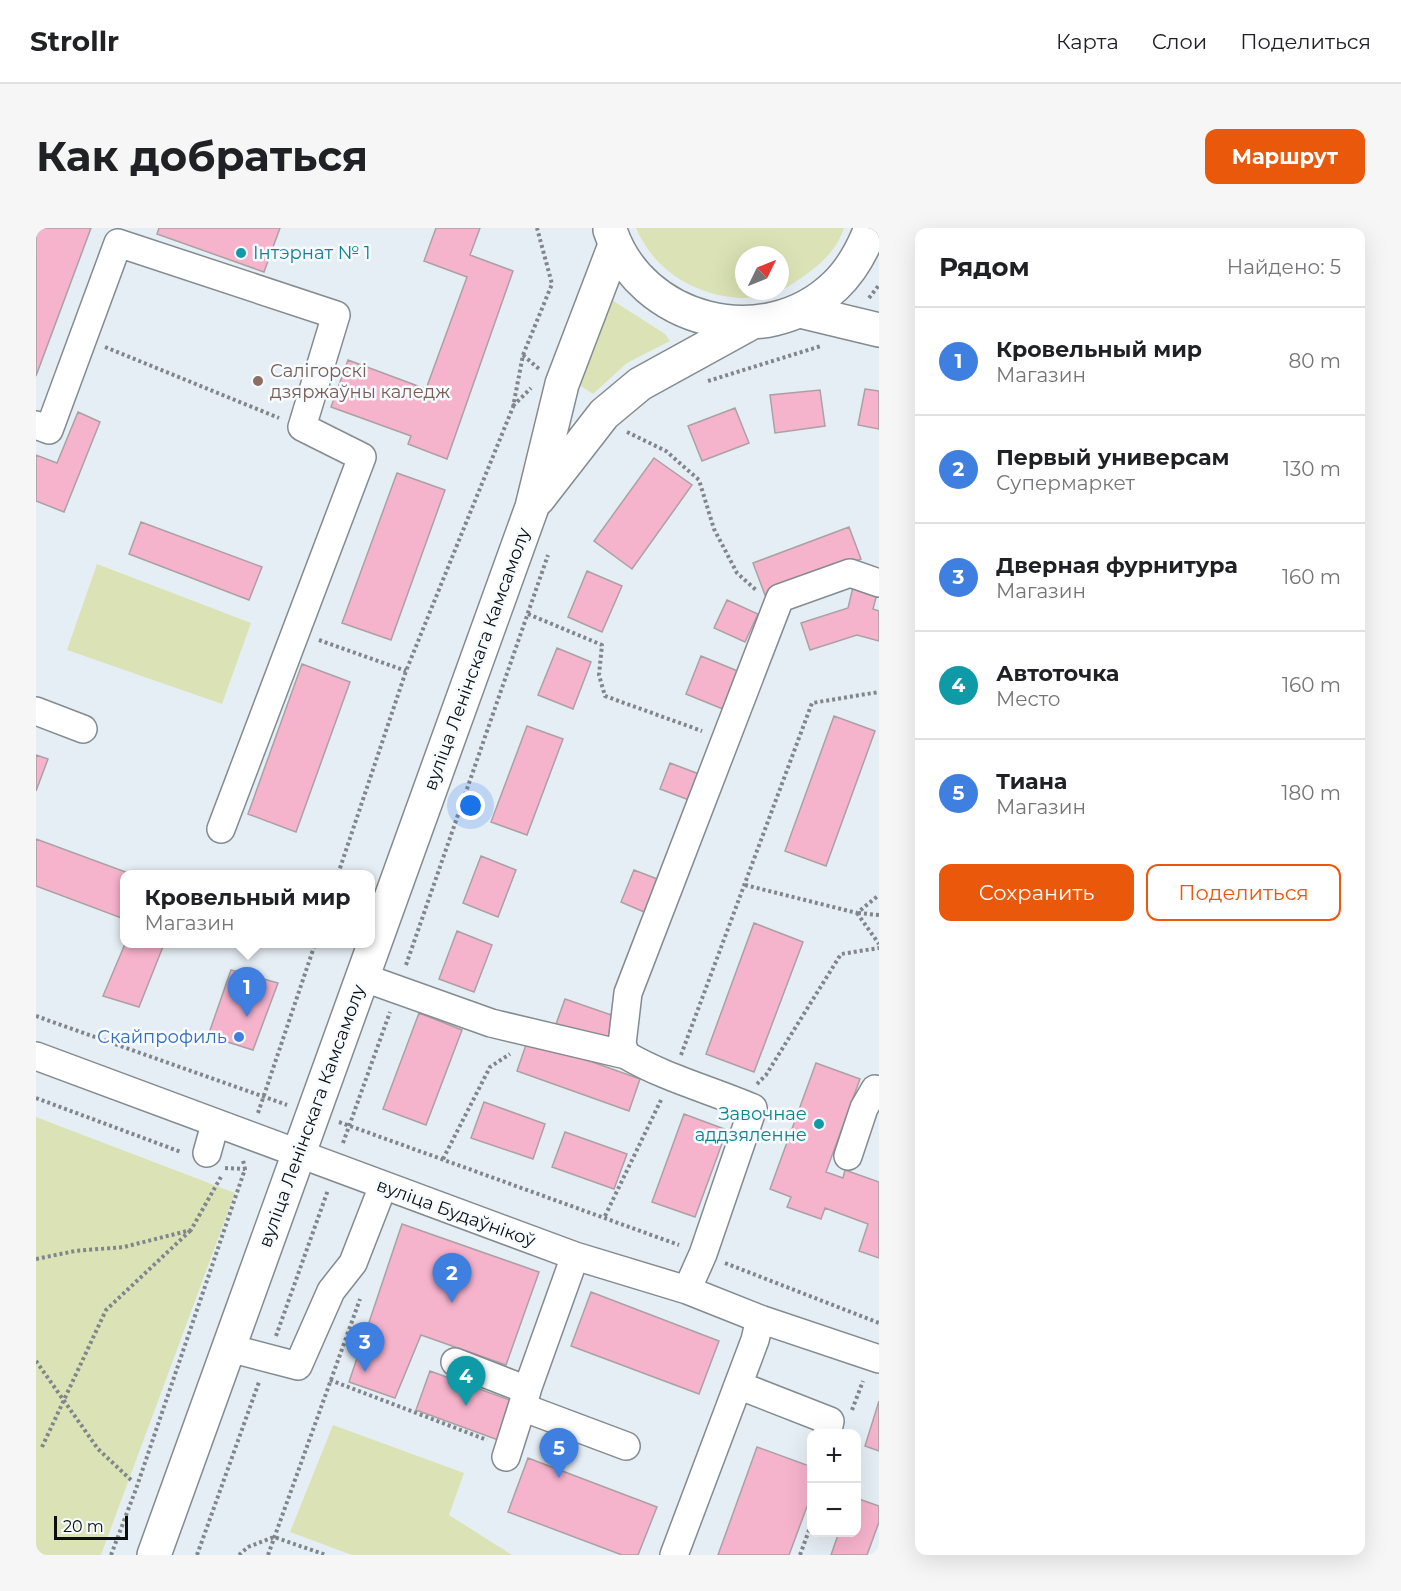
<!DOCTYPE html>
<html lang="ru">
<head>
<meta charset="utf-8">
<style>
	:root { --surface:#fff; --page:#f6f6f6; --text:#202124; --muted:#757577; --line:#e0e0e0; --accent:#ea580c }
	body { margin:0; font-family:Montserrat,sans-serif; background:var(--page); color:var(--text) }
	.controls { position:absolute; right:18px; bottom:18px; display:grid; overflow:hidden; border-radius:12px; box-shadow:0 6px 24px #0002 }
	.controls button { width:54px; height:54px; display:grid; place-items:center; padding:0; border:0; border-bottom:2px solid var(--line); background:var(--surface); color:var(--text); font:30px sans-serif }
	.compass { position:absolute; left:699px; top:18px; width:54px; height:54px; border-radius:50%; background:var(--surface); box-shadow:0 6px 24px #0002; rotate:47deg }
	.scale { position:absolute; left:18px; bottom:15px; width:74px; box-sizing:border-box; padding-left:6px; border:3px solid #0c0f11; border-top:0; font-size:16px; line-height:21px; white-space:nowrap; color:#0c0f11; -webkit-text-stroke:4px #f6fbff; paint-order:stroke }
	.you { position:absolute; left:435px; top:578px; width:21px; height:21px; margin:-15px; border:4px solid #fff; border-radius:50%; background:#1a73e8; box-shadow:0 0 0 9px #1a73e833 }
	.badge { display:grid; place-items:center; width:39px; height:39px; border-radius:50%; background:var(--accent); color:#fff; font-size:20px; font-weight:700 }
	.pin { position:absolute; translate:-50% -50px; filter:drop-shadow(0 2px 3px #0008) }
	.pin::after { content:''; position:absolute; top:32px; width:21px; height:18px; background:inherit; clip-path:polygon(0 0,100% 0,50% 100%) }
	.popup { position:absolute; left:84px; top:642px; width:255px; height:78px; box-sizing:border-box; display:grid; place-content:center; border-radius:12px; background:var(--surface); filter:drop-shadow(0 2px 4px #0005); font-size:20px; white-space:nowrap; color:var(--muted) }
	.popup b { font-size:22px; color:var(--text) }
	.popup::after { content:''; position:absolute; left:50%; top:100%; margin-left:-12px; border:12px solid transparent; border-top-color:var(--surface) }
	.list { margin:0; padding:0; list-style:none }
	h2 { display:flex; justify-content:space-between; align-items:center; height:78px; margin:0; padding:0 24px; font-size:26px }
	h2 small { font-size:20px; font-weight:400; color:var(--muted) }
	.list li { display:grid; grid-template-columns:39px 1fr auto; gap:18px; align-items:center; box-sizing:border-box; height:108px; padding:0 24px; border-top:2px solid var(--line) }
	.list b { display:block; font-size:22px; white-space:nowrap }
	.list p { margin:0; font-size:20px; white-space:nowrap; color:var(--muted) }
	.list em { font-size:20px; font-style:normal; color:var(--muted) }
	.actions { display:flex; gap:12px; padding:18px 24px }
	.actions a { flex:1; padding:14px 0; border:2px solid var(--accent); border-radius:12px; text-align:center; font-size:21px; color:var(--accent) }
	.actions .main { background:var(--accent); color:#fff }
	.map { position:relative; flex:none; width:843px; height:1327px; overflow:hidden; border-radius:12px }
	header { display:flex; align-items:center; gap:36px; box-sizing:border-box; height:84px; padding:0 30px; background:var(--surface); border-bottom:2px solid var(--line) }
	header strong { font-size:28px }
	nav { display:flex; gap:33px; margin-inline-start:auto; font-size:21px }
	.intro { display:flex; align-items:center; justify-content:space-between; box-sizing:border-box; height:144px; padding:0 36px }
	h1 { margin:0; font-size:42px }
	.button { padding:15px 27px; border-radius:12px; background:var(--accent); color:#fff; font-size:21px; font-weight:700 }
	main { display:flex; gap:36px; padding:0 36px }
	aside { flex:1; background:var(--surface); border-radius:12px; box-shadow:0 6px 24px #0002 }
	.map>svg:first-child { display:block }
</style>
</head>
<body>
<header>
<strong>Strollr</strong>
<nav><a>Карта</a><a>Слои</a><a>Поделиться</a></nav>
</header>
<div class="intro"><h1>Как добраться</h1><a class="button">Маршрут</a></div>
<main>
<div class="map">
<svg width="843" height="1327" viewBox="0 0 843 1327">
	<rect width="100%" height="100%" fill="#e6eef5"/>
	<!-- green -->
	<path fill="#dbe3b6" d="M600,0h208c-9,29 -36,46 -60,61l-4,1v-35h-36v36h32c-10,2 -22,7 -32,7 -47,-1 -90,-27 -108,-70z
		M576,72l53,34 5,7 -43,22 -34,31 -17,-11 24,-63z
		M61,336l154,59 -29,81 -155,-54z
		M0,889l199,76 -134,362h-65z
		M297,1197l131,48 -15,42 63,40h-160l-62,-23z"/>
	<!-- building -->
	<path fill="#f6b3cc" stroke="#aba1a4" stroke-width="1.5" d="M0,0h55l-55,148z
		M123,0h121l-16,44 -107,-38z
		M400,0h44l-10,27 43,16 -66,188 -39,-15 3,-8 -80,-29 17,-47 78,29 41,-112 -43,-16z
		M829,161l14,2v38l-21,-4z
		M784,162l5,36 -50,7 -5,-38z
		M699,180l14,35 -47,18 -14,-35z
		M42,184l22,10 -36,90 -28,-11v-46l21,8z
		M618,230l38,27 -60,84 -38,-28z
		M361,245l48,17 -54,150 -49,-17z
		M105,294l121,45 -13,33 -120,-46z
		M813,299l12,32 -96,36 -12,-32z
		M551,343l35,15 -20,46 -34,-15z
		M818,355l24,7 -5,19 6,2v30l-22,-6 -47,15 -9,-27 47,-15z
		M691,372l31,14 -13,28 -31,-14z
		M521,420l34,14 -18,47 -35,-14z
		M665,428l44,18 -15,38 -44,-18z
		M266,436l48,18 -54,150 -48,-18z
		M798,488l41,15 -49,135 -41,-15z
		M491,498l36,13 -36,96 -36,-13z
		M0,527l12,4 -12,32z
		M634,535l37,14 -10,26 -37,-14z
		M0,611l95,35h-7v45l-88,-33z
		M445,628l35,14 -18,47 -35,-14z
		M598,642l31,12 -14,33 -30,-13z
		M718,695l49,19 -49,130 -48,-18z
		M421,703l35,14 -18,47 -35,-13z
		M89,716h39l-25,63 -36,-11z
		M195,742l47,13 -25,67 -45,-14z
		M529,771l55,19 -9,26 -55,-20z
		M383,785l43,17 -36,95 -43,-16z
		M492,811l112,40 -11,32 -112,-40z
		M780,835l44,16 -34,93 17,6 2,-8 34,12v76l-20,-7 9,-27 -43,-16 -4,11 -34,-12 4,-10 -21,-8z
		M448,874l61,22 -12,35 -62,-21z
		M648,886l43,16 -32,87 -43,-15z
		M529,904l62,22 -13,35 -62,-22z
		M366,996l137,48 -33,93 -85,-30 -26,63 -46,-16z
		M555,1064l128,49 -20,53 -128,-48z
		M394,1143l85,31 -14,39 -85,-31z
		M843,1173v50l-14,-5z
		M721,1219l55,20v26l-23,62h-71z
		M492,1230l129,49 -19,48h-16l-114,-43z
		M820,1270l23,8v16l-12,33h-36l8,-23h17z"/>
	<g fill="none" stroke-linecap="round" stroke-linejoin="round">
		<!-- minor casing -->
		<g stroke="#838b90" stroke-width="30">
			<path id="minor" d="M0,197l13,5 69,-187 218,72 -34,112 60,30 -141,372
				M0,483l47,18
				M326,749l129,46 135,32
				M0,828l539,200 112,34 73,29 119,40
				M171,925l8,-29
				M812,928l16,-48 11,-19 4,1
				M651,1062l16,-36 50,-146c-42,-18 -88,-30 -127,-53l-4,-11 6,-51 152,-395 70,-25 29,10
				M193,1120l69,18 33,-75 22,-28 30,-77
				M419,1134l72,28 48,-134
				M702,1157l92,36 -3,13
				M486,1179l104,39
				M470,1229l21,-66
				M638,1327l81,-215 5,-21"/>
		</g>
		<!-- major casing -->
		<g stroke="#838b90" stroke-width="36">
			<path id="major" d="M574,2c30,92 154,124 225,56 17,-16 28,-37 36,-58
				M764,83l79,19
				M502,271l66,-85 36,-30 109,-60
				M118,1327l378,-1048 30,-123 53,-139"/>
		</g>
		<!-- path -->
		<path stroke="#80868b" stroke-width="4" stroke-dasharray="3 3" stroke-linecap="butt" d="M833,70l10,-13
			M69,119l174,71
			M487,127l16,14
			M672,153l113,-35
			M477,178l18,-18
			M591,204l39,19 33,29 15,49 23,44 20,18
			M492,386l74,31 -3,30 6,21 97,35
			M283,412l87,31
			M302,646l68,-203 107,-264 10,-52 29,-71 -15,-56
			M709,657l112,28 22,-18
			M821,685l22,31
			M822,685l21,2
			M370,737l142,-410
			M0,788l251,89
			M645,827l131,-352 67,-11
			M721,856l9,-9 75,-121 38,-6
			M0,870l145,54
			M222,885l57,-169
			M303,894l340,123
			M307,915l47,-131
			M407,931l47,-92 20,-13
			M189,940l20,1
			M569,988l56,-116
			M0,1031l39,-8 49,-4 67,-17 31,-55
			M689,1035l154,60
			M240,1108l52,-146
			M0,1133l62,88 33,31
			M294,1152l157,60
			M816,1182l11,-29
			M6,1219l64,-137 85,-80
			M75,1327l25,-66 109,-320 -2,-9
			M161,1327l62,-173
			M203,1327l9,-8 26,-10 52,18
			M232,1327l92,-256
			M764,1327l12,-33"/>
		<!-- minor -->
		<use href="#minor" stroke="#fff" stroke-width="27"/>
		<!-- major -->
		<use href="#major" stroke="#fff" stroke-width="33"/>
	</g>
	<!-- markers -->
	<g fill="#0f9aa8" stroke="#f6fbff" stroke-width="2">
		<circle cx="205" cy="25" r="6"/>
		<circle cx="783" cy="896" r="6"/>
	</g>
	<circle fill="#8d6e63" stroke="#f6fbff" stroke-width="2" cx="222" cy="153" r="6"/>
	<circle fill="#3f7fe0" stroke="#f6fbff" stroke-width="2" cx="203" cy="809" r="6"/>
	<g text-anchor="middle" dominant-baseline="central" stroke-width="5" stroke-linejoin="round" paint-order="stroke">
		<!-- culture labels -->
		<g font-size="18" fill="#0d838f" stroke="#f6fbff" text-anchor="start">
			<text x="217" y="25">Інтэрнат № 1</text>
			<text x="771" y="886" text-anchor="end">Завочнае<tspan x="771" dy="21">аддзяленне</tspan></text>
		</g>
		<!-- education labels -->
		<g font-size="18" fill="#785e54" stroke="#f6fbff" text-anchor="start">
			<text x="234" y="143">Салігорскі<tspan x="234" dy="21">дзяржаўны каледж</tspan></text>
		</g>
		<!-- street labels -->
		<g font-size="18" fill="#0c0f11" stroke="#f6fbff">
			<text transform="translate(441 431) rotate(-70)">вуліца Ленінскага Камсамолу</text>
			<text transform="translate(276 888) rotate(-70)">вуліца Ленінскага Камсамолу</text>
			<text transform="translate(420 985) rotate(20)">вуліца Будаўнікоў</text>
		</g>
		<!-- shop labels -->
		<g font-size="18" fill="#366cbe" stroke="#f6fbff" text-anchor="end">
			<text x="191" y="809">Скайпрофиль</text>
		</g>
	</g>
</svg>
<div class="controls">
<button>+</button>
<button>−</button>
</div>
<svg class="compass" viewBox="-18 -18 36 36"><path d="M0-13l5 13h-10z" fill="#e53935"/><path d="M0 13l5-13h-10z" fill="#757577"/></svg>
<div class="scale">20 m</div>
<div class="you"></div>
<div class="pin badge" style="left:211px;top:789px;background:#3f7fe0">1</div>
<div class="popup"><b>Кровельный мир</b>Магазин</div>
<div class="pin badge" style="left:416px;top:1075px;background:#3f7fe0">2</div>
<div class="pin badge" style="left:329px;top:1144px;background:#3f7fe0">3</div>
<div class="pin badge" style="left:430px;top:1178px;background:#0f9aa8">4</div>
<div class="pin badge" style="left:523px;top:1250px;background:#3f7fe0">5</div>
</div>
<aside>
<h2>Рядом<small>Найдено: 5</small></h2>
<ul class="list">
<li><span class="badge" style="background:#3f7fe0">1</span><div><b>Кровельный мир</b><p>Магазин</p></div><em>80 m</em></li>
<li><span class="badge" style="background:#3f7fe0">2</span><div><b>Первый универсам</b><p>Супермаркет</p></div><em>130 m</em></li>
<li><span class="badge" style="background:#3f7fe0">3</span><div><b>Дверная фурнитура</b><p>Магазин</p></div><em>160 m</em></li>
<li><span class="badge" style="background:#0f9aa8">4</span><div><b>Автоточка</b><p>Место</p></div><em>160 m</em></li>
<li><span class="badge" style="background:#3f7fe0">5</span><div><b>Тиана</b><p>Магазин</p></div><em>180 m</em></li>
</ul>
<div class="actions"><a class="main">Сохранить</a><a>Поделиться</a></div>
</aside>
</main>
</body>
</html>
